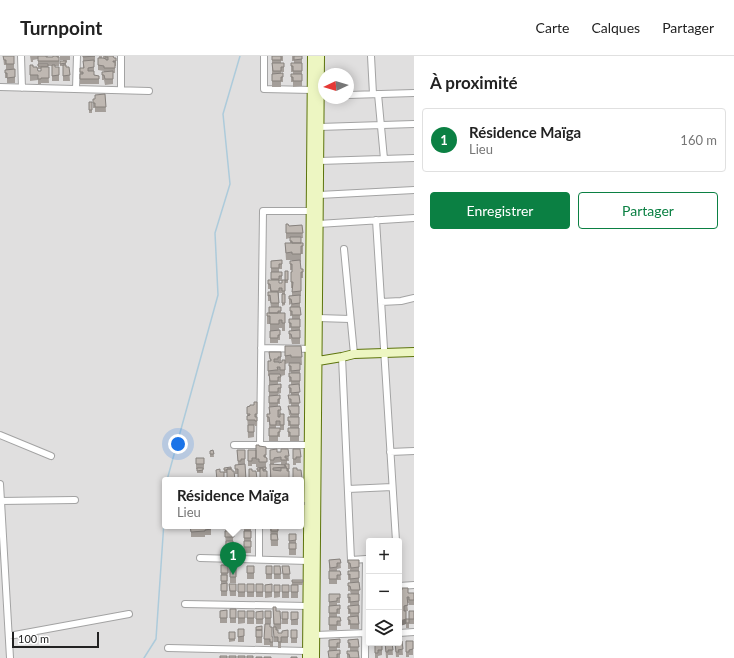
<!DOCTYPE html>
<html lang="fr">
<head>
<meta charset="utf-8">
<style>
	:root { --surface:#fff; --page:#f6f6f6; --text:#222; --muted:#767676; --line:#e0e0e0; --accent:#0b8043 }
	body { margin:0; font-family:Lato,sans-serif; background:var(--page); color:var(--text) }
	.controls { position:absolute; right:12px; bottom:12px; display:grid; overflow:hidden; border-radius:4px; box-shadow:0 2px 10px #0003 }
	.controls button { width:36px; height:36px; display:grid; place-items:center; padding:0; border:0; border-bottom:1px solid var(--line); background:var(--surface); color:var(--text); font:20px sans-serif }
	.compass { position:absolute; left:318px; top:12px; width:36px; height:36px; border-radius:50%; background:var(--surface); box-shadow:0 2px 10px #0003; rotate:266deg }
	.scale { position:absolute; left:12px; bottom:10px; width:87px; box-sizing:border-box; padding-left:4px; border:2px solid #222; border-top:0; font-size:11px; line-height:14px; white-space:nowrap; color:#222; -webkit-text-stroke:3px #fff; paint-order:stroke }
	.you { position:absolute; left:178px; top:388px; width:14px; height:14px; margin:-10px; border:3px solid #fff; border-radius:50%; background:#1a73e8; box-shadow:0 0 0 6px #1a73e833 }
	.badge { display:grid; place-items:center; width:26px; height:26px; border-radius:50%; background:var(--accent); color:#fff; font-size:13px; font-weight:700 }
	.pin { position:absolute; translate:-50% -33px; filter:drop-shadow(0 1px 2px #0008) }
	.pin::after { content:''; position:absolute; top:21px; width:14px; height:12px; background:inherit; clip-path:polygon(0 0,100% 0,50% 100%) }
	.popup { position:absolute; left:162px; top:421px; width:142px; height:52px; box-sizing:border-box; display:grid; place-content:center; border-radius:4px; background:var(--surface); filter:drop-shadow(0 1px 3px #0005); font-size:13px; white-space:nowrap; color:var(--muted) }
	.popup b { font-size:15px; color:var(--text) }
	.popup::after { content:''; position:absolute; left:50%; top:100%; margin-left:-8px; border:8px solid transparent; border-top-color:var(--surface) }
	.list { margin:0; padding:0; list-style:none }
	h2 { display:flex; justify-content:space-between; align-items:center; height:52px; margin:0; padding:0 16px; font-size:17px }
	h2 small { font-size:13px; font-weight:400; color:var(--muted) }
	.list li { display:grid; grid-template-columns:26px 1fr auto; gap:12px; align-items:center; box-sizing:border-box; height:64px; margin:0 8px 8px; padding:0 8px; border:1px solid var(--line); border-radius:4px }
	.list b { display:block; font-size:15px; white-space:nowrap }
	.list p { margin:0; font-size:13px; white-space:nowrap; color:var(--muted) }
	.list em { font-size:13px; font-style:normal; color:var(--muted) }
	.actions { display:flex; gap:8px; padding:12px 16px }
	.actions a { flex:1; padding:9px 0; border:1px solid var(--accent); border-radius:4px; text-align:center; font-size:14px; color:var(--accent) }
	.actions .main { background:var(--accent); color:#fff }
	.icon { flex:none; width:22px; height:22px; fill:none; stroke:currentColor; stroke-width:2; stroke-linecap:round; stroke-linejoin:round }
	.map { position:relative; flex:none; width:414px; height:602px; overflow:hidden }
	header { display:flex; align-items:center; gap:24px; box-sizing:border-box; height:56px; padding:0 20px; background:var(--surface); border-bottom:1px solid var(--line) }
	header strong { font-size:19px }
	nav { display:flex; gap:22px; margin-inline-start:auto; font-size:14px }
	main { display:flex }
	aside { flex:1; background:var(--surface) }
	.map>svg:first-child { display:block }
</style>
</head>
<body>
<header>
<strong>Turnpoint</strong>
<nav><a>Carte</a><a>Calques</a><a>Partager</a></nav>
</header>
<main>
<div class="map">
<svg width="414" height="602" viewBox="0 0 414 602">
	<rect width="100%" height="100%" fill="#f1efe9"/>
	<!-- residential -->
	<path fill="#e0dfdf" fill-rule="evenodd" d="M0,0h414v602h-414zM324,18h24v24h-24zM165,424h136v46h-136zM369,485h30v102h-30z"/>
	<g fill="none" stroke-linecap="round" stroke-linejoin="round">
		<!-- stream -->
		<path stroke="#adcbdb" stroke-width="1.5" d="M167,424l51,-185 -3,-62 15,-49 -7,-70 17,-58
			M144,602l12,-19 9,-132"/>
		<!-- street casing -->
		<g stroke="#a3a3a3" stroke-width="8">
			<path id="street" d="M21,0l1,32
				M264,0v33l48,1
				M371,0l2,38
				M0,31l149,4
				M76,33l1,-33
				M121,34v-34
				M378,38l6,65
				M348,39l66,-2
				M319,71l95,-3
				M319,105l95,-3
				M319,139l95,-5
				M376,164l20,321
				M318,168l96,-6
				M344,193l10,105
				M381,246l20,-1 13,-3
				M318,262l32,1
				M261,292l53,1
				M342,301l9,203 15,-1 -1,99
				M0,379l51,21
				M234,389h75
				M260,389l3,-234h48
				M390,396l24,-1
				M0,428l10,174
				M348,433l44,-2
				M0,445l75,-1
				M259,470v33
				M200,502l108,3
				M399,530l15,-1
				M185,548l123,2
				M399,577l15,-1
				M315,579l52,-2
				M9,580l120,-22
				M168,592l139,3"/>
		</g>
		<!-- secondary casing -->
		<g stroke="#5d740d" stroke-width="10">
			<path id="secondary" d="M318,305l24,-4 12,-3 60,-2
				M307,602l5,-602
				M315,602l5,-602"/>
		</g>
		<!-- street -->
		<use href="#street" stroke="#fff" stroke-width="6"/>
		<!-- secondary -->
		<use href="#secondary" stroke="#edf6c2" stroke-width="8"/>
	</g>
	<!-- wall -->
	<path fill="#a49e99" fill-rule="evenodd" d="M3,0h11v13h1v14h-8v-5h-2v-8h1v-5h-2z
		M30,0h18v1h5v-1h-4h10v10h-4v1h4v14h-7v-15h-4l1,17h-8v1h-3v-4l-8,1v-16l8,6h3v-2h-3v-11v1l-5,1v2h-2z
		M60,0h3v4h-3z
		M63,0h7v4h-3v2h-1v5h3l1,14h-7v-15h-3v-5h3z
		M83,0h12v6h-1v13l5,1v8h-19v-16h3z
		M99,0h3v2h1v-2h10l1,2h2v8h-1v7h-2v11l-8,1 -1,-5h-2v-8h2v-1l-6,-1v-12h1z
		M272,0h11v5h-2v2h3v9h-3v1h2v9h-2v5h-9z
		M292,0h10v30l-9,1v-5h-2v-8h2v-2h-2v-9h3v-2h-2z
		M105,38l1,18h-11v-4h-2v-9h2z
		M89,46h3v11h-3z
		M286,168l3,2 13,-1 1,13h-2v5h2v11h-2v8h-1l1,7h2v9h-2v18h-1v48h-8l-1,-5h-2v-8h2v-3h-2v-9h3v-3h-2v-9h1v-3l-2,1v-9h3v-8h-1v-16h1v-2h-2v-9h2v-1h-6l-1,-17h5v-5l-4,1z
		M282,204v9h-3v3h3v9h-3v2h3l3,-3v25l-3,1v-13h-3v14h2v6h4v18h-3v-3h-3v2h1v10h-2v3h-8v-19h-3v-11h2l2,-6 -1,-6h-2v-9h2v-3h-2v-9h3v-19z
		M285,215h3v12h-3z
		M285,290h16l1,19h-2v21h-1v55h-9v-4h-2v-9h2v-2h-2v-9h2v-2h-1l-1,-9h3v-2h-2l-1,-9h3v-2l-2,1v-9h2v-3h-2v-9h2v-1h-2v-9l-4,1z
		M269,296h12v10h-2v1l3,-1 3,-2v15l-4,1v6h-3v2h3v9l-3,1v1h2v9h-2v2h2l1,8h3v16h-4v7h-2v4h-9v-19h-2v-8h2v-38h-1v-9l2,-6zM276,370h4v2h-4z
		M257,346v24h-2v-1h-1v12l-6,1 -1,-31 3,-1 4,-1z
		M256,389l3,1 7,1v24h1v9h-7v-8h-3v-4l2,-1h-3z
		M288,393l1,12h-2v3h2v16h-19v-30l7,2h4zM281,406v3h-7v-2z
		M293,393h7l1,14h-5v2h-3z
		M213,394l1,7h-4v-6z
		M237,394h8v14l-4,1 4,-1 1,16h-8v-6h-3v-9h3z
		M248,394h8v14h-4v2h-4z
		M196,402h8v11h-1v4h-6v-4h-1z
		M224,412l7,1 1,2 -5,2h-3z
		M293,412l4,2 5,8v6h-1v-4h-8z
		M301,446h3v6h-3z
		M190,470h21v9h-6v2h-14v-9h-1z
		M225,470h8v27h-7z
		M244,470h7v27h-7z
		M270,470h8v20h-7z
		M289,470h7v2h-7z
		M289,478h7v21h-7z
		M340,503l1,9 -4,1v2h3l1,9h-4v4h-8v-24z
		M348,504l11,7v62h-9v-4h-2v-8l2,-1v-2h-2v-8h2v-3h-2v-9h3l-1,-3h-2v-8h2v-3h-2v-9h2v-2h-2z
		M230,507h6v20h-6z
		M221,509h7l-1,31h-6z
		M247,510h7v13h-7z
		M266,510h6v13h-6z
		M274,510h6l1,13h-7z
		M282,510h7l1,13h-7z
		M292,524h11v5h-11z
		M229,528h7v12h-6z
		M238,528h7v13h-7z
		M247,528h7v13h-7z
		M256,528h7v13h-7z
		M272,528v13l-7,1v-13z
		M274,529h6v12l-6,1z
		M282,529h7v13h-7z
		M291,529h7v13h-7z
		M408,537h6v12h-5v-2h-2l1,8h-4l2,8h3v9h-3v-4l-6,2 -1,-27z
		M329,538h11v9h-3v2h3v9h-3v3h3l1,9h-4v4h-8z
		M273,551l3,4 5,13v5l-5,1 2,3h4l6,-3v13h-7v5h-3v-6h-4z
		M230,553h6v14h-6z
		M227,554v13h-7v-12z
		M238,555h7v12l-7,1z
		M247,555h7v13h-7z
		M263,555v13h-7v-12z
		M265,555h6v13h-6z
		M409,555h5v13h-5z
		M282,556h6v12h-6z
		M291,556h7v13h-7z
		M262,570v17h-6v-16z
		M238,573h6v13h-6z
		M291,574h6v13h-6z
		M229,576h6v9l-6,1z
		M272,581h1v10h-3v-2h-6v-6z
		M340,583v9h-3v2h3v8h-11v-18z
		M358,583l1,19h-12v-7h3v-3h-2v-8z
		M402,585l1,14h-4v2h-3l-1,-14z
		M406,585h7v14h-4v2h-3z
		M375,587h7v12l-4,1v2h-3z
		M385,587h7l1,12h-5v3h-2z"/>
	<!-- shaded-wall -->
	<path fill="#86817d" d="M406,563v5l-6,2v-5z"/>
	<!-- building -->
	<path fill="#bfb8b2" stroke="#86817d" d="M3,0h11v8h-8v-4h-2z
		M38,0h8v1h7v-1h4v1h2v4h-21z
		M83,0h12l-12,1z
		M105,0h8l1,2h2v3h-3v1h2v6h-11v-2l-6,-1v-7h5l3,1v1h2v-3h-3z
		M272,0h9v4h-9z
		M294,0h8v3l-8,1z
		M94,4v7l-6,1v3h6v4l5,1v3h-19v-5h3v-2h-3v-4h4l-1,-7z
		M60,5h6v2l-6,1z
		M272,7h12v4h-3v4h-8z
		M291,7h11v8h-9v-5h-2z
		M38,8h10v2h-10z
		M30,9h3v2h4l1,4h3v-4h8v11h-8v1h-3v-4h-8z
		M52,9h3v2h4v8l-7,1z
		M63,9h3v2h3l1,8 -7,1z
		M15,13v8l-8,1v-5h-2v-3z
		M113,15v8h-8l-1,-4h-2v-3z
		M283,17v4h-2v4h-9v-7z
		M291,18h11v7h-9v-4h-2z
		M105,38l1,13h-11v-4h-2v-4h2v-4z
		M89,46h3v8h-3z
		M286,168h2l1,2 13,-1 1,8h-17z
		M290,181h11v6h-9v-2h-2z
		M285,187h18v3h-2v8h-9v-2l-6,1z
		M282,204v4h-3v4h-8v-7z
		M300,204l1,9h2v3h-2v19l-9,1 1,-10h-2v-10h1v-8h-2v-3z
		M285,215h3v9h-3z
		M271,216h11v4h-3v3h-8z
		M268,224h11v3h3v-3h3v11h-3v-3h-3v3h-8l-1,-7h-2z
		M268,236h10l1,11h-8l-1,-8 -2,1z
		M282,238h3v9h-3z
		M300,239v8l-8,1 -1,-5h-2v-3z
		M269,251h12v4h-3v2h-9z
		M290,251h10l1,8h-9v-4h-2z
		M267,257h18v10h-3v-3h-3v4h-9v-8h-3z
		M289,263h11v8h-9v-4h-2z
		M280,274v5h-2v3h-8v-7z
		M300,274v8h-8l-1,-4h-2v-3z
		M285,290h16l1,11h-11v-2l-6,1z
		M269,296h12v5h-3v2h-4v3h5v1l3,-1v-2h3v10h-5v-3h-3l1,3h-2l-8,1v-10h3v-2h-1z
		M289,307h11v7l-9,1v-5h-2z
		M289,317h11v8h-9v-4h-2z
		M269,318h11l1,3h-3v4h-8z
		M281,328v4h-3v4h-9v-7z
		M299,328l1,8 -9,1v-5h-2v-3z
		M280,339v4h-2v4h-9v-7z
		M288,339h11l1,8h-9v-4h-2z
		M254,346h3v12h-2v3h2v4h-2v-1h-8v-4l3,-1v-1h-3v-7l3,-1v-1h4z
		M280,350l1,4h-3v7h2v-3h4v11h-4v-4h-4v4h-6l-1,-8h-2v-3h3l-1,-7z
		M288,350h11v8h-8l-1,-4h-1z
		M288,361h11v8h-9v-4h-2z
		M248,369h6v7h-6z
		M269,372h11v4h-2v4h-9z
		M288,372h11v8h-9v-4h-2z
		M256,389h3v1l7,1v8h-2v2h2v1h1v4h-8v-3h-3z
		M277,393v3h4v-3h7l1,7h-4v2h2v2h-6v-3l-7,1v2h-4v-10z
		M293,393h7l1,8h-5v2h-3z
		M213,394l1,4h-4v-3z
		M237,394h8v9h-4v2h-3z
		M248,394h8v8h-4v3h-4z
		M196,402h8v6h-8z
		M245,408l1,16h-8v-11h-3v-4z
		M270,408l15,1v2l-12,1v2l8,1v-3h6v3h2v8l-18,1z
		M285,408h4v5h-2v-1h-1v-2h-1z
		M231,411v2h-4v1h-3v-2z
		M266,411v2l-3,1v-2h-3v2h-3v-2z
		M197,412h6v2l-6,1z
		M260,412h3v3h4v8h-7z
		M293,412h4v2h4l1,8 -9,1z
		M220,413v3h4v8h-7l-1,-10z
		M227,413h5v2h2l1,9h-8z
		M249,413h3v2h4l1,8h-8z
		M301,446h3v3h-3z
		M190,470h21v3l-6,1v1l-14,1z
		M225,470h8v1h-7z
		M244,470h7v1l-7,1z
		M271,470h7v5h-7z
		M225,475h8l1,6h-9z
		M244,475h7v7h-7z
		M271,478h6l1,6h-7z
		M289,478h7v6l-7,1z
		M226,485h7v7h-7z
		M244,485h7v6h-7z
		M289,487h7v6h-7z
		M340,503l1,4h-4v4l-7,1 -1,-8z
		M348,504h11v7l-8,1 -1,-5h-2z
		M230,507h6v14h-6z
		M221,509h7v8h-7z
		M247,510h7v7h-7z
		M266,510h6v8h-6z
		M274,510h6l1,8h-7z
		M282,510h7l1,8h-7z
		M329,515h11l1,4h-4v4h-8z
		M348,515h11v7l-9,1v-5l-2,1z
		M221,519h6v6h-6z
		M292,524h11v2h-11z
		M359,526l1,8h-9l-1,-4h-2v-3z
		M227,527v8h-6v-7z
		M229,528h7v7h-6z
		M238,528h7v8h-7z
		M247,528h7v8h-7z
		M256,528h7v8h-7z
		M272,528v8h-7v-7z
		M274,529h6v7h-6z
		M282,529h7v7h-7z
		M291,529h7v7h-7z
		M402,532h6v5h6v7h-5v-3h-2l1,8 -4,1v5h2v8h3v4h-3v-4l-6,2 -1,-31h3z
		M329,538h11v4h-3v3l-8,1z
		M348,538h11v7l-9,1v-5l-2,1z
		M340,549v4h-3v4h-8v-7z
		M359,549v8h-9v-4h-2v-3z
		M273,551h3v4h4l1,13h-7z
		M230,553h6v9h-6z
		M227,554v8h-7v-7z
		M238,555h7v7h-7z
		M247,555h7v7h-7z
		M263,555v8h-7v-7z
		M265,555h6v7h-6z
		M409,555h5v8h-5z
		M282,556h6v7h-6z
		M291,556h7v7l-7,1z
		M358,560l1,8h-9v-4h-2v-3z
		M329,561h11l1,4h-4v4h-8z
		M265,568h5v3h2v10h1v5h-3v-3h-6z
		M262,570v4h-6v-3z
		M273,571h3v3h2v3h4v-2l6,-1v7h-7v5h-3v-5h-4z
		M238,573h6v7l-6,1z
		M256,574h6v7h-6z
		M291,574h6v8h-6z
		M229,576h6v7h-6z
		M340,583v4h-3v4h-8v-7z
		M358,583l1,8h-9v-4h-2v-3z
		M399,585h3l1,8 -5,1 1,2h-3l-1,-9h4z
		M406,585h7v8l-4,1v2h-3z
		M375,587h7v7h-4v3h-3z
		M385,587h7l1,7h-5v2h-2z
		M340,594v4h-3v4h-8l-1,-7z
		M347,595h11l1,7h-9l-1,-4h-2z
		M220,600h7v2h-7z
		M229,600h7v2h-7z
		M238,600h7v2h-7z
		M247,600h6v2h-6z
		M256,601h6v1h-6z
		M264,601h7v1h-7z
		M291,601h6v1h-6z"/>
</svg>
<div class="controls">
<button>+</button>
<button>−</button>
<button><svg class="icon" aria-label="layers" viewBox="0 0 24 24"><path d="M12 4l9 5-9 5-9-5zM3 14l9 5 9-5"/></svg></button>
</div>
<svg class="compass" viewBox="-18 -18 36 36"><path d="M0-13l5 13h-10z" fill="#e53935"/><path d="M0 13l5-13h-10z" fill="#767676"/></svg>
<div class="scale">100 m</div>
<div class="you"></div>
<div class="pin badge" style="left:233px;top:519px">1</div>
<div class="popup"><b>Résidence Maïga</b>Lieu</div>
</div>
<aside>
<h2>À proximité<small></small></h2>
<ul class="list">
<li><span class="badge">1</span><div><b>Résidence Maïga</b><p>Lieu</p></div><em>160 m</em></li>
</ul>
<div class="actions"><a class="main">Enregistrer</a><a>Partager</a></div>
</aside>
</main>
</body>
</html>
